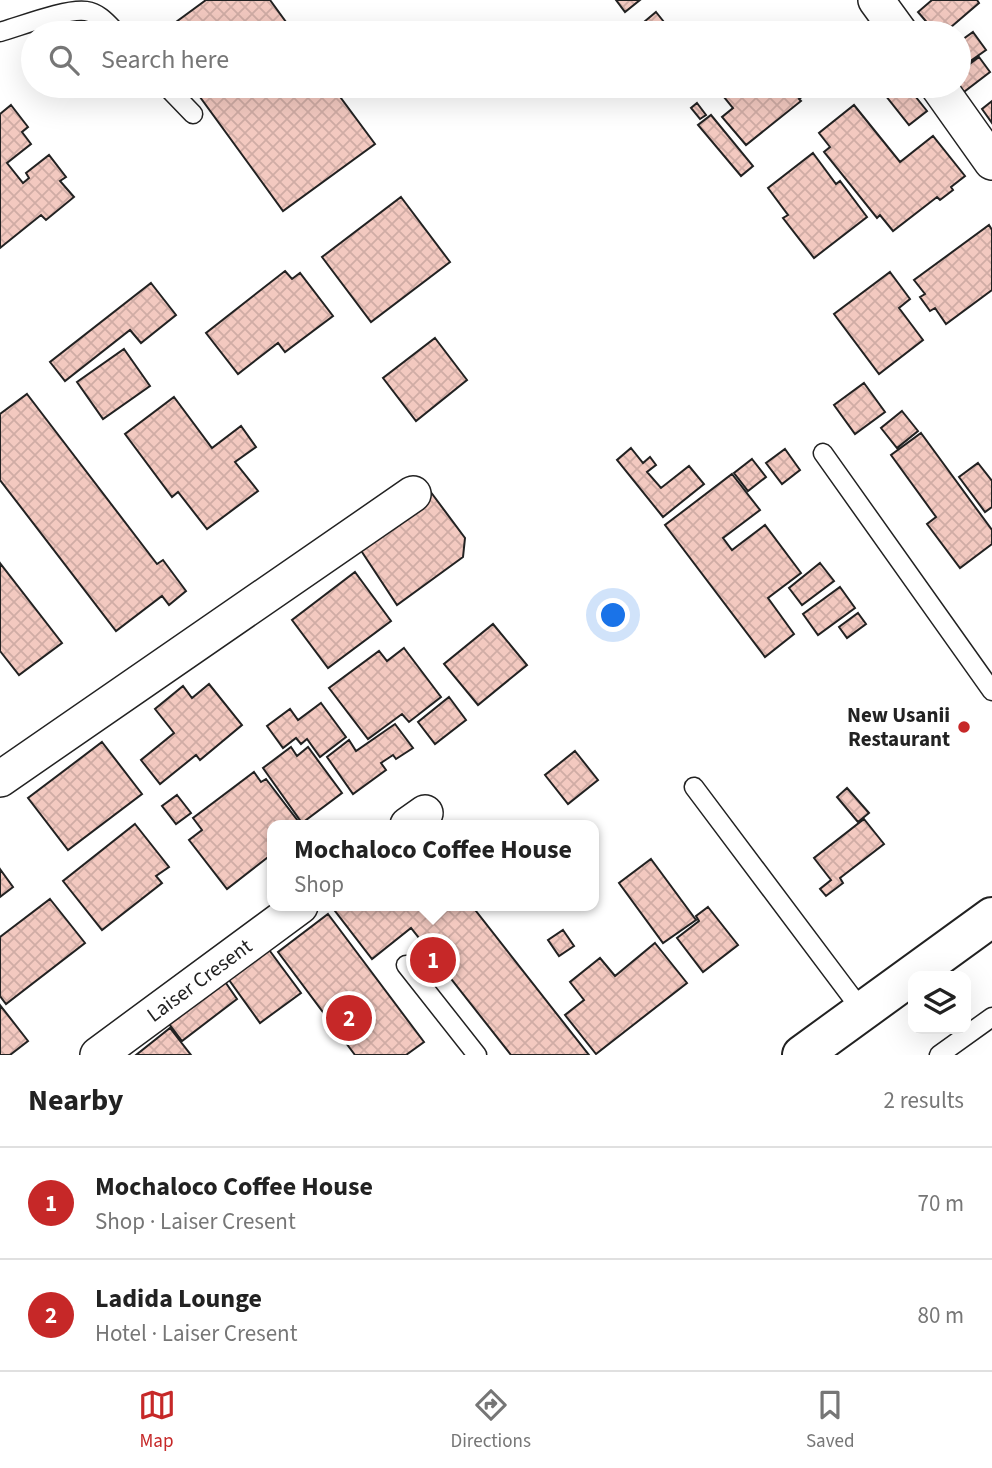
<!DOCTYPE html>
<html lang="en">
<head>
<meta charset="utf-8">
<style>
	:root { --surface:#fff; --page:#f2f2f2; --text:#222; --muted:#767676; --line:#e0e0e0; --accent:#c62828 }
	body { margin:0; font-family:"Source Sans 3",sans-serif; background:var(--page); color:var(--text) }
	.controls { position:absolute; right:21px; bottom:21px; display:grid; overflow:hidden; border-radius:14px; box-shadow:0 7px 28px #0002 }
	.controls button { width:63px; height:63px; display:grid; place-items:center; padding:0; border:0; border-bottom:2px solid var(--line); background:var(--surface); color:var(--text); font:35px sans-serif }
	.you { position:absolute; left:614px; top:616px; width:24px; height:24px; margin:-18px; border:5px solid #fff; border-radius:50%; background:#1a73e8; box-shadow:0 0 0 10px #1a73e833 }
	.badge { display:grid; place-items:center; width:46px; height:46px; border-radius:50%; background:var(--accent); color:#fff; font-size:23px; font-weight:700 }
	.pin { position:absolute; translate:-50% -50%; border:4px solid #fff; box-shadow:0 2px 7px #0006 }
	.popup { position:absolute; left:267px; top:820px; width:332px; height:91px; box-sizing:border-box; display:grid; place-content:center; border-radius:14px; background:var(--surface); filter:drop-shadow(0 2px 5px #0005); font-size:23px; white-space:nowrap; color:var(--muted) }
	.popup b { font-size:26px; color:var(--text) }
	.popup::after { content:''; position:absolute; left:50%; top:100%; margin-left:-14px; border:14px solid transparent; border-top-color:var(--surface) }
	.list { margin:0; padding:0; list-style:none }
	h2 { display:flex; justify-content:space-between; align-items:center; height:91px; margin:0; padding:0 28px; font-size:30px }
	h2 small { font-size:23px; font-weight:400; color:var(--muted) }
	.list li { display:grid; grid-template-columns:46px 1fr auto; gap:21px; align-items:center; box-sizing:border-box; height:112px; padding:0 28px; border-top:2px solid var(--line) }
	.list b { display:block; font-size:26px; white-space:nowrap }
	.list p { margin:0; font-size:23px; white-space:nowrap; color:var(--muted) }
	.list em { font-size:23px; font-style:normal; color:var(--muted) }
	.icon { flex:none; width:38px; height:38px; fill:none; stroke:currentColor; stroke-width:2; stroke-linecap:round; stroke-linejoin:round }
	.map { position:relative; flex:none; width:992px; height:1055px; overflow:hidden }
	.search { position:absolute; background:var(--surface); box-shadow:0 7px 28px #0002; left:21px; right:21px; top:21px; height:77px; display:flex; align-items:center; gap:18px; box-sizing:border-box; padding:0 24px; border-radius:38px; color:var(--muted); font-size:26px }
	.sheet { height:315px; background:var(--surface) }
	nav { display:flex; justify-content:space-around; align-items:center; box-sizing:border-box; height:98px; border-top:2px solid var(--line); background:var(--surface); font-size:19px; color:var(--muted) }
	nav a { display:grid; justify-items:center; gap:4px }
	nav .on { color:var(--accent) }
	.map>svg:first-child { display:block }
</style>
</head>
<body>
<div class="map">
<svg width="992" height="1055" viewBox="0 0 992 1055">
	<defs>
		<pattern id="building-cross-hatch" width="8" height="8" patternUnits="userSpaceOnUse" patternTransform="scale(1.75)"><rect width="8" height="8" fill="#f3c9c0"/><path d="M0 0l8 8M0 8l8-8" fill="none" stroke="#d0aca5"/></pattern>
	</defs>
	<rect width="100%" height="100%" fill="#fff"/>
	<!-- building -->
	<path fill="url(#building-cross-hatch)" stroke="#222" stroke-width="2" d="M206,0h64l24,33h-133z
		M616,0h24l-15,12z
		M932,0h45l2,3 -35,30h-8l-18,-21z
		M656,12l16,20 -39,1 -1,-1z
		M59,20l11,13h-28z
		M734,26l6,7h-15z
		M973,32l13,18 -27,19v-27z
		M979,57l11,15 -34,26 3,-26z
		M192,86h140l43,58 -92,67z
		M715,86h85l6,8 -7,5 2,2 -55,44 -24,-28 11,-9z
		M878,86h29l20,25 -18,14z
		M992,101v22l-10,-14z
		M697,103l9,12 -6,4 -9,-11z
		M11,105l17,22 -6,5 9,12 -24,19 16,20 6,-5 -3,-5 23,-18 17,22 -6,4 14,16 -28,23 -5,-5 -41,33v-134z
		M854,105l46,57 33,-26 32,40 -14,11 2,3 -13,10 -3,-3 -44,34 -13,-16 -3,3 -53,-66 6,-5 -11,-14z
		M711,115l42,51 -12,10 -43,-51z
		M813,153l23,31 4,-3 27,36 -53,41 -31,-40 5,-3 -20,-27z
		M401,197l49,65 -79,60 -49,-65z
		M989,225l3,5v60l-46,34 -11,-16 -5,3 -10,-14 5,-3 -11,-14z
		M285,271l7,8 8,-6 33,43 -48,36 -7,-9 -40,31 -32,-41z
		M890,272l20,27 -11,9 24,32 -44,34 -45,-60z
		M151,283l25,32 -35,28 -11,-13 -65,51 -15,-19z
		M435,338l32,42 -51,41 -33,-43z
		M124,349l26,37 -47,33 -26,-37z
		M864,383l21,29 -30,22 -21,-29z
		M27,394l130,170 6,-4 23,31 -17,14 -7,-9 -46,35 -116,-151v-66z
		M174,397l38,51 29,-22 15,21 -21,15 23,29 -51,38 -29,-37 -6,5 -47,-63z
		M902,411l16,20 -21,17 -16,-20z
		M921,433l71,97v14l-32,24 -33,-44 9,-7 -45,-62z
		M631,448l12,15 7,-6 6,8 -9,7 14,16 28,-22 15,18 -41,33 -46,-57z
		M785,449l15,21 -18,14 -16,-21z
		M752,459l14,18 -18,14 -14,-18z
		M978,463l14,18v26l-7,5 -26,-35z
		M732,474l28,36 -37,28 9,12 33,-25 36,48 -33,25 26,36 -29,23 -100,-132z
		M430,491l35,47 -2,19 -66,48 -37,-56z
		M0,563l62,80 -43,32 -19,-24z
		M820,563l14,18 -32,24 -13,-17z
		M355,572l36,49 -63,47 -36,-48z
		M840,587l15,21 -37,27 -15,-21z
		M858,613l8,11 -19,14 -8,-11z
		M493,624l34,41 -49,40 -34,-41z
		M404,648l37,49 -32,25 -7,-8 -34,25 -39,-51 50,-37 8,10z
		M209,684l33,41 -42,35 -4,-5 -36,29 -19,-24 33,-27 -19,-24 28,-23 9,12z
		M449,697l17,23 -31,24 -17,-22z
		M321,703l25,34 -26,20 -13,-18 -6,5 -5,-6 -13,10 -16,-22 23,-17 8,11z
		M395,724l18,24 -17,11 -3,-4 -12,8 5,7 -33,24 -26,-37 22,-17 7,11z
		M102,742l40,52 -74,56 -40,-52z
		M291,747l6,9 11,-9 34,46 -40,30 -39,-55z
		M575,751l23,29 -30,24 -23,-29z
		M254,772l7,10 5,-3 35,46h-29v29l-45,35 -38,-49 13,-10 -9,-12z
		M847,788l22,25 -11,9 -21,-25z
		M177,795l14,18 -15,11 -14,-18z
		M864,819l20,25 -44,34 3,5 -17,13 -6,-7 11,-9 -17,-22z
		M135,824l34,43 -13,9 6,7 -60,47 -39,-49z
		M651,859l45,61 -33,23 -44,-60z
		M0,869l13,18 -13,10z
		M50,899l35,44 -79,61 -6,-8v-59z
		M334,906h138l117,149h-78l-100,-127 -39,31 -40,-52z
		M708,907l30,38 -35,27 -26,-34 22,-17 -3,-5z
		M328,914l96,128 -18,13h-51l-77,-103z
		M563,930l11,16 -15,10 -11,-16z
		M264,943l37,50 -41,30 -36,-50z
		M655,943l32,40 -91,71 -31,-39 19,-15 -14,-18 30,-24 15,18z
		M219,973l18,26 -55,42 -19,-25z
		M0,1005l28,36 -18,14h-10z
		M170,1028l21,27h-55z"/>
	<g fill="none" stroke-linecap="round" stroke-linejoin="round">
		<!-- service casing -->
		<g stroke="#222" stroke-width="21">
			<path id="service" d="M0,32c21,-6 67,-24 86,-21 14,2 22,13 31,22
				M166,86l27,28
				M823,453l169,238
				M694,787l169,225
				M406,965l71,90
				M939,1055l53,-38"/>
		</g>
		<!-- minor casing -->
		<g stroke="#222" stroke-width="38">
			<g id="minor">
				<path d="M876,0l24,33"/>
				<path d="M938,86l54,76"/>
				<path d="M0,779l413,-285"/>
				<path d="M408,825l17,-12"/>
				<path id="s1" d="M98,1055l202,-149"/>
			</g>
		</g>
		<!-- trunk casing -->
		<g stroke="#222" stroke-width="42">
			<path id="trunk" d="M802,1055l190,-138"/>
		</g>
		<!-- service -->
		<use href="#service" stroke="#fff" stroke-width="18"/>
		<!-- minor -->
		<use href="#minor" stroke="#fff" stroke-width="35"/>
		<!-- trunk -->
		<use href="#trunk" stroke="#fff" stroke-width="38"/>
	</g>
	<!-- markers -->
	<circle fill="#c62828" stroke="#fff" stroke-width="2.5" cx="964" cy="727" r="7"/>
	<g text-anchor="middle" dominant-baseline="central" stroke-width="5" stroke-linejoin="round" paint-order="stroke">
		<!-- poi labels -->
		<g font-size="21" font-weight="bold" fill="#222" stroke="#fff" text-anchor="end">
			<text x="950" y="715">New Usanii<tspan x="950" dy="24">Restaurant</tspan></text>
		</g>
		<!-- street labels -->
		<g font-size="21" fill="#222" stroke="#fff">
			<text stroke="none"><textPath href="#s1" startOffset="126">Laiser Cresent</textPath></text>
		</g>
	</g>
</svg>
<div class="controls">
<button><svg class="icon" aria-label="layers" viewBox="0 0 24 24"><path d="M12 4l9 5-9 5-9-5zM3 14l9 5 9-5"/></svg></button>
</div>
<div class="you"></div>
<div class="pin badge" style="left:433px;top:960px">1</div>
<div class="popup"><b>Mochaloco Coffee House</b>Shop</div>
<div class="pin badge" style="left:349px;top:1018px">2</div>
<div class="search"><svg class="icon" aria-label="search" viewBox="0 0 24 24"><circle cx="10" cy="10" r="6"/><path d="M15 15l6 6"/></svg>Search here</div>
</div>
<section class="sheet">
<h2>Nearby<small>2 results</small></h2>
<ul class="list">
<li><span class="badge">1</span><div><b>Mochaloco Coffee House</b><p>Shop · Laiser Cresent</p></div><em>70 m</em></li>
<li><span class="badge">2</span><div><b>Ladida Lounge</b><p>Hotel · Laiser Cresent</p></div><em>80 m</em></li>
</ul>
</section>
<nav>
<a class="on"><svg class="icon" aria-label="map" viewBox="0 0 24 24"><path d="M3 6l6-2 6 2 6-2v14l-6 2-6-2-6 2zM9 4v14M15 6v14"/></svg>Map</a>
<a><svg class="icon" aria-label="directions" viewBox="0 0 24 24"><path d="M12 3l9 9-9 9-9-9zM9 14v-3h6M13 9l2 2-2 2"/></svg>Directions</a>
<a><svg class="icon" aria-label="saved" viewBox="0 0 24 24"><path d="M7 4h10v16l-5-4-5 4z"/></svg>Saved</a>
</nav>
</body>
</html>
